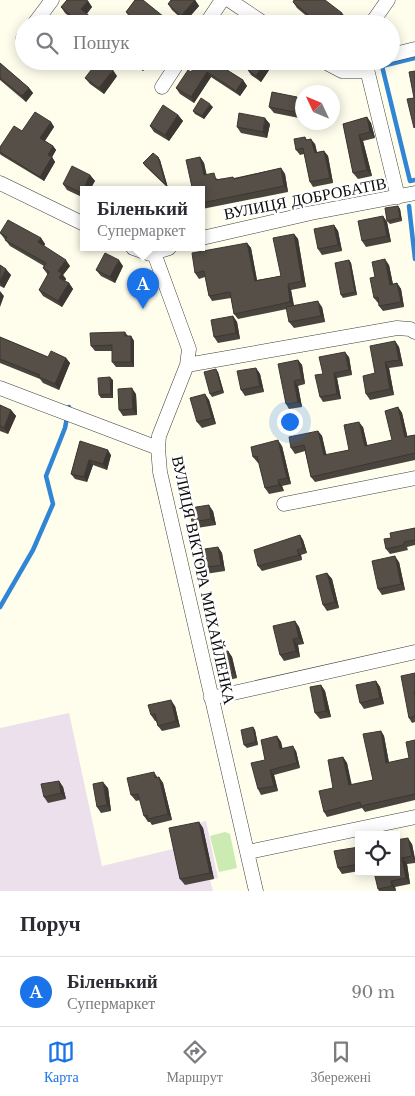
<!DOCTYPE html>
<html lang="uk">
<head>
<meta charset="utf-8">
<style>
	:root { --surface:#fff; --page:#f7f7f7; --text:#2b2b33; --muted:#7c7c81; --line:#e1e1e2; --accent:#1a73e8 }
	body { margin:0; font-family:"Libre Baskerville",serif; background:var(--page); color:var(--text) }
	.controls { position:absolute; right:15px; bottom:15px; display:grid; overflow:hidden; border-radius:0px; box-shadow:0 2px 12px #0003 }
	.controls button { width:45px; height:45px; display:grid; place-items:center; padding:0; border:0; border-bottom:1px solid var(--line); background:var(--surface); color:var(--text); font:25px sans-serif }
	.compass { position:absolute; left:295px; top:85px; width:45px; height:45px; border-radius:50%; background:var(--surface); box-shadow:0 2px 12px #0003; rotate:314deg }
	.you { position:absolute; left:289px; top:421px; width:18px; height:18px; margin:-12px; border:4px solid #fff; border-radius:50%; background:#1a73e8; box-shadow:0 0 0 8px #1a73e833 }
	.badge { display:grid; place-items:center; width:32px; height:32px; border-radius:50%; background:var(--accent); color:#fff; font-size:16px; font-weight:700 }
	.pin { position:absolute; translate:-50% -41px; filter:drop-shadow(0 1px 2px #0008) }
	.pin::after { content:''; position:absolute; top:26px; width:18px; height:15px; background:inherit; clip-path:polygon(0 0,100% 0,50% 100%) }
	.popup { position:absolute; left:80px; top:186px; width:125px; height:65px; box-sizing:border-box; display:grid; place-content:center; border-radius:0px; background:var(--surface); filter:drop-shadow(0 1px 4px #0005); font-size:16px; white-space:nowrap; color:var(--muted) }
	.popup b { font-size:19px; color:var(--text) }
	.popup::after { content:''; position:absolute; left:50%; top:100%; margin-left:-10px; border:10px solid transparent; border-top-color:var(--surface) }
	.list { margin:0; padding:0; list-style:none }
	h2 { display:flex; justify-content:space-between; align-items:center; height:65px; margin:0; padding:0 20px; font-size:21px }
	h2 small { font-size:16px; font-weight:400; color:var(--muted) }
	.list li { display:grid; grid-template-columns:32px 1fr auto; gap:15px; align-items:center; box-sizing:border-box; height:70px; padding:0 20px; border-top:1px solid var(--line) }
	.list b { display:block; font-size:19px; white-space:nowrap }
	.list p { margin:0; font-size:16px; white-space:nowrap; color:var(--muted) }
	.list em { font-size:16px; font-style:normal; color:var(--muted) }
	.icon { flex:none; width:28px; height:28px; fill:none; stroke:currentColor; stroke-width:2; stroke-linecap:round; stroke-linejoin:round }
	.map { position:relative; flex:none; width:415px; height:891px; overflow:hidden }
	.search { position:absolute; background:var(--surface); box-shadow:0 2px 12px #0003; left:15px; right:15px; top:15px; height:55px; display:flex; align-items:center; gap:12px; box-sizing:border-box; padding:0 18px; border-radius:28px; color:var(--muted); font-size:19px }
	.sheet { height:135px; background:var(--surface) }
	nav { display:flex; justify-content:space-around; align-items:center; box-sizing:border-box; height:70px; border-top:1px solid var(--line); background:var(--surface); font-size:14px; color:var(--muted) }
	nav a { display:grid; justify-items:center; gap:2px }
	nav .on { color:var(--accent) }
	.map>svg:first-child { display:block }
</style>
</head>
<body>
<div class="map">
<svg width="415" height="891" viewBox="0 0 415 891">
	<rect width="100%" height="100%" fill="#fffdec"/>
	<!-- industrial -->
	<path fill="#ece0ec" d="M69,713l33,153 71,-17 -4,-19 37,-9 12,57 -8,2 3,11h-213v-163z"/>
	<!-- green -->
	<path fill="#ccebb3" d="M225,832l5,2 7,34 -18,4 -9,-36z"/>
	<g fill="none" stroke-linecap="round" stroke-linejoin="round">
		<!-- stream -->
		<path stroke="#3086d5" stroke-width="4.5" d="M415,58l-33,8 28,115 5,-1
			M409,206l6,53
			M0,607l33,-57 20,-46 -7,-28 19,-48 4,-21"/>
		<!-- street casing -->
		<g stroke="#3f3f3f" stroke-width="15">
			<path id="street" d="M229,0l36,24
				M34,24l18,-24
				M206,24l16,-24
				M371,24l17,-24
				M23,38l1,-2
				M391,55l24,-6
				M323,61l19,10h23
				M365,61l33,136
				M162,87l17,-26
				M0,183l84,41
				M202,238l109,-25 104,-20
				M133,248l17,6 19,-6
				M154,253l35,96 -2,16 -28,71 -1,12 2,24 96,419
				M187,365l210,-37 13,1 5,3
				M0,388l158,60
				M284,504l131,-26
				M211,698l204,-46
				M248,852l167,-35"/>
		</g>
		<!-- street -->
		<use href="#street" stroke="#fff" stroke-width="14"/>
	</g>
	<!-- wall -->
	<path fill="#4a443e" d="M135,0l36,24h-20l-7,-6 -5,6 -11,-9 -2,-3z
		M195,0l4,6 -14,16 -13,-12 -4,-6z
		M88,1l4,6 -5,7 12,10h-21l-13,-11 -4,-6z
		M293,2l54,17 -4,5h-27l-19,-16z
		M129,61h22l-8,10z
		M0,63l29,25 4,5 -7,9 -26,-22z
		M273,64l-12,18 -10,-7 -4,-6z
		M225,69l18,11 4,6 -7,10 -29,-19 -17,26 -14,-9 -4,-6 15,-16z
		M117,76l-13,18 -14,-10 -5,-6z
		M302,103l-3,15 -25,-5 -5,-6z
		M213,107l-9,12 -9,-5 -2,-3z
		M178,115l5,6 -14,20 -15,-9 -4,-6z
		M367,117l4,6 4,15 -12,3 9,35 -14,3 -5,-6 -10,-49z
		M51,122l3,5 -9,14 8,5 3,4 -4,7 3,5 -11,19 -43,-26 -1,-1v-7l22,-16z
		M270,124l-3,14 -26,-5 -4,-6z
		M305,137l2,3 8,4 2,8 7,-1 4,5 5,27 -20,4 -3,-5 -6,-28 -4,1 -4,-5z
		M158,157l2,3 8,28 -23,-22 -2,-3z
		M200,157l4,6 2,11 12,5 16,-1 47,-10 4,6 3,18 -86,17v-19l-10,-3z
		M90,175l5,6 -11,9v8l-17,-8 -4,-6z
		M398,206l2,3 2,12 -12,3 -3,-3z
		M383,216l4,6 4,20 -25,5 -4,-6z
		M334,225l4,6 4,20 -20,4 -4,-6z
		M0,233l41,5 4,6 -1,2 26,20 -7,9 3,4 -1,2 4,2 4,6 -11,18 -19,-11 -4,-6 9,-15 -5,-7 1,-2 -34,-20z
		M294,234l4,5 8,48 -15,3 3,15 28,2 3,15 -31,6 -5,-6 -2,-13 -49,10 -4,-5 -3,-16 -19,3 -3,-5 -4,-19 -6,2 -4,-6 52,-30 4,5 6,32 24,-4z
		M349,260l2,3 6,32 -14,3 -2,-3z
		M0,265l11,10 -7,13 -4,-2z
		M389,265l4,19 4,-1 4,6 3,18 -21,4 -4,-5v-3h-1l-4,-5 1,-21z
		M123,266l-8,17 -14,-7 -5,-6z
		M233,316l4,6 3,17 -22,4 -4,-6z
		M125,332l3,4h3l3,5v26h-18l-4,-5v-11h-17l-4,-5z
		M0,337l48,20 18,1 4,5 -11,27 -16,-7 -3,-4 -40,-16z
		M395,341l4,6 4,19 -14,2 5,27 -24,5 -4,-6 9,-21z
		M349,357l3,18 -15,3 4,21 -18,3 -3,-5 3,-23z
		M298,360l4,5 3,19 -7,2 4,21 -13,2 -3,-5z
		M256,368l4,6 4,18 -19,4 -4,-6z
		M218,372l6,21 -12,4 -2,-3z
		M113,380v18h-12l-2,-3z
		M136,394l1,21 -14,1 -4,-6z
		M205,394l4,6 7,24 -14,4 -5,-6z
		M0,405l11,5 5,6 -8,18 -8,-3z
		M398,407l4,6 5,23 8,-1v25l-100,22 -4,-5 -6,-26 -10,3 -4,-6 27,-17 4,5 4,19 23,-5 14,-23 4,19 25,-6z
		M80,441l31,14 -4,15 -14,-5 -6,17 -12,-3 -4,-5z
		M282,446l9,38 -9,2 2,5 -15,3 -4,-6 -6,-25h-1l-5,-6z
		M213,511l3,14 -19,3 -5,-6z
		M415,528v17l-8,2 1,3 -18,4 -4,-5 5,-11z
		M300,535l3,5 4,13 -6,2 1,5 -40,11 -4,-5z
		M218,547l4,6 3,18 -20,3 -4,-6z
		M399,562l6,28 -23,5 -4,-6z
		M327,573l5,6 7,29 -12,3 -4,-6z
		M295,621l4,6 5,17 -6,1 2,12 -16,4 -4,-6z
		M228,651l4,6 5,21 -12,3 -4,-6z
		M415,673v49l-3,1 -3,-5z
		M376,681l4,6 4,17 -20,5 -4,-6z
		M321,685l4,6 6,26 -11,2 -5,-6z
		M175,706l5,21 -18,4 -4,-5 -2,-5h-1l-4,-6z
		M253,727l2,3 3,15 -11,3 -3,-3z
		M381,731l3,5 5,27 20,-5 6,-18v60l-50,12 -3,-4 -35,9 -3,-5 19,-55 4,6 4,22 22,-5z
		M277,736l4,6 1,6 14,3 4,17 -26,7 4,16 -17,4 -3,-6 7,-29z
		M154,772l4,6 1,-1 4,6 9,37 -20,5 -2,-3h-2l-4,-6 -4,-16 -4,1 -5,-6z
		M59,781l4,6 3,12 -18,4 -4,-6z
		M108,788l3,23 -10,2 -4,-6z
		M199,822l4,6 11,51 -29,6 -5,-6z
		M396,840l16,4 3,14v5l-8,1 3,20 -15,3 1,4h-17l-1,-2z
		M359,847v24l-17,3 -4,-6z"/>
	<!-- shaded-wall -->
	<path fill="#3c3732" d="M195,0l4,6 -14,16 -4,-6z
		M88,1l4,6 -7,8 -4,-6z
		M342,13l5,6 -4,5h-10z
		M142,15l2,3 -4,6 -3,-3z
		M142,61h9l-8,10 -4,-6z
		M222,61h9l-8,10 -4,-6z
		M266,61h4l3,3 -12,18 -5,-6z
		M113,70l4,6 -13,18 -5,-6z
		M207,72l4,5 -17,26 -3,-6z
		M243,80l4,6 -7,10 -4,-5z
		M29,88l4,5 -7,9 -4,-6z
		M297,97l5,6 -3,15 -4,-6z
		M210,104l3,3 -9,12 -2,-3z
		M178,115l5,6 -14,20 -4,-6z
		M367,117l4,6 4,15 -5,-6z
		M265,118l5,6 -3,14 -4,-6z
		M51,122l3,5 -11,16 -3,-5z
		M359,135l4,6 9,35 -5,-6z
		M311,139l4,5 3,14 -3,-5z
		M53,146l3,4 -5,9 -3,-4z
		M324,151l4,5 5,27 -3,-5z
		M52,157l3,5 -11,19 -4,-4z
		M158,157l2,3 8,28 -2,-3z
		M200,157l4,6 4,17 -4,-5z
		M281,168l4,6 3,18 -4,-6z
		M90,175l5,6 -5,9h-6v7l-2,-4z
		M398,206l2,3 2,12 -2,-3z
		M383,216l4,6 4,20 -4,-6z
		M334,225l4,6 4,20 -4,-6z
		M294,234l4,5 8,48 -4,-6z
		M41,238l4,6 -2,4 -5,-6z
		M247,243l4,5 7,38 -3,-5z
		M385,259l4,6 5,25 -4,-5z
		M66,260l4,6 -7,9 3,4 -3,5 -4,-6 -1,-7z
		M119,260l4,6 -8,17 -5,-6z
		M349,260l2,3 6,32 -2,-3z
		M6,269l5,6 -7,13 -4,-6z
		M69,283l4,6 -11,18 -4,-6z
		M397,283l4,6 3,18 -3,-5z
		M288,284l3,6 3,18 -4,-6z
		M0,291l4,5 -4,11z
		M318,301l4,6 3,15 -4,-6z
		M233,316l4,6 3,17 -4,-6z
		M131,336l3,5v26l-3,-5z
		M395,341l4,6 4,19 -4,-6z
		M345,352l4,5 3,18 -3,-5z
		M66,358l4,5 -11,27 -4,-6z
		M298,360l4,5 3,19 -3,-5z
		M385,362l4,6 5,27 -4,-6z
		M256,368l4,6 4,18 -4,-6z
		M216,369l2,3 6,21 -2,-3z
		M334,373l3,5 4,21 -4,-5z
		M110,377l3,3v18l-2,-4z
		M294,381l4,5 4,21 -4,-5z
		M132,388l4,6 1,21 -4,-6z
		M205,394l4,6 7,24 -4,-6z
		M398,407l4,6 7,30 -4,-6z
		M11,410l5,6 -8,18 -4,-6z
		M359,422l4,5 6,25 -4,-6z
		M318,431l4,5 6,25 -4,-6z
		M278,440l4,6 9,38 -4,-6z
		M108,450l3,5 -4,15 -4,-6z
		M89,460l4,5 -6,17 -3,-5z
		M278,480l4,6 2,5 -5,-6z
		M209,505l4,6 3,14 -5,-6z
		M300,535l3,5 4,13 -4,-5z
		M218,547l4,6 3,18 -4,-6z
		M297,550l4,5 1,5 -3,-5z
		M395,556l4,6 6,28 -4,-6z
		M327,573l5,6 7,29 -4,-6z
		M295,621l4,6 5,17 -5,-6z
		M293,639l5,6 2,12 -4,-6z
		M228,651l4,6 5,21 -4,-6z
		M376,681l4,6 4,17 -4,-6z
		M321,685l4,6 6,26 -5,-6z
		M171,700l4,6 5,21 -4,-6z
		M253,727l2,3 3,15 -2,-3z
		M381,731l3,5 6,32 -4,-5z
		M277,736l4,6 3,12 -4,-5z
		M293,746l3,5 4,17 -3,-5z
		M343,757l4,6 6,27 -4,-5z
		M270,770l4,5 4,16 -4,-5z
		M159,777l4,6 9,37 -4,-6z
		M59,781l4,6 3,12 -5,-6z
		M103,782l5,6 3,23 -4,-6z
		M199,822l4,6 11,51 -4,-6z
		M408,838l4,6 3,17 -3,-5z
		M402,858l5,6 3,20 -4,-6z
		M391,881l4,6 1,4 -4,-5z"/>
	<!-- building -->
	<path fill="#564f48" stroke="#3c3732" d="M67,0h19l2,1 -7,8 18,15h-18l-20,-17z
		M135,0h8l26,21 -3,3h-14l-10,-9 -5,6 -11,-9z
		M171,0h24l-14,16 -13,-12z
		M294,0h31l17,13 -9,11h-14l-26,-22z
		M98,61h3l12,9 -14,18 -14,-10z
		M133,61h9l-3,4z
		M198,61h24l-3,4 24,15 -7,11 -29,-19 -16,25 -15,-9 12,-18 3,2z
		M252,61h14l-10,15 -9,-7z
		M0,63l29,25 -7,8 -22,-18z
		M415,71v56l-1,1 -7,-29 7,-1 -5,-26z
		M272,92l25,5 -2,15 -26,-5z
		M201,98l9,6 -8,12 -9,-5z
		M163,105l15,10 -13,20 -15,-9z
		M35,112l16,10 -11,16 13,8 -5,9 4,2 -12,20 -40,-25v-5l14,-21 8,5z
		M239,113l26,5 -2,14 -26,-5z
		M367,117l3,15 -11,3 8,35 -14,3 -10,-49z
		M305,137l1,3 5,-1 4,14 9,-2 6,27 -20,4 -7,-34 -7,2 -2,-11z
		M153,153l5,4 8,28 -23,-22z
		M200,157l4,18 10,-2 2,7 17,-3 1,2 47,-11 3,18 -82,17v-13h-16l-1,-2 7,-1 -6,-27z
		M72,166l18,9 -8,18 -19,-9z
		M154,188l1,2h-13z
		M398,206l2,12 -13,3 -2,-13z
		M383,216l4,20 -25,5 -4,-20z
		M8,220l33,18 -3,4 28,18 -8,11 4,2 -3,5 10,5 -11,18 -19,-11 10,-18 -6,-4 3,-5 -41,-23 2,-3 -7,-4z
		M334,225l4,20 -20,4 -4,-20z
		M294,234l8,47 -14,3 2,18 -56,12 -4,-22 -21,4 -5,-25 -9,2 -3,-20 55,-10 8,38 26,-5 -8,-38z
		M105,253l14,7 -9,17 -14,-7z
		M385,259l5,26 7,-2 4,19 -22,4 -1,-9 -4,1 -4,-20 5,-1 -3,-15z
		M349,260l6,32 -14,3 -6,-32z
		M0,265l6,4 -6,13z
		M318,301l3,15 -32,6 -3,-15z
		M233,316l3,17 -22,4 -3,-17z
		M125,332v4h6v26h-19v-17l-21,1 -1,-13z
		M0,337l48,20 3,-6 15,7 -11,26 -16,-7 1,-2 -40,-16z
		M395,341l4,19 -14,2 5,27 -24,5 -3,-18 12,-3 -5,-27z
		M345,352l4,18 -15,3 3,21 -17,3 -5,-22 8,-1 -4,-17z
		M298,360l4,19 -8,2 4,21 -12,2 -8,-40z
		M256,368l4,18 -19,4 -4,-19z
		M216,369l6,21 -12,4 -6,-22z
		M110,377l1,17 -12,1 -1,-17z
		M132,388l1,21 -14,1 -1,-21z
		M205,394l7,24 -15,4 -7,-24z
		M0,405l11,5 -7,18 -4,-2z
		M398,407l7,30 10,-2v18l-104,24 -7,-32 -13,3 -2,-11 29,-6 6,24 25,-5 -5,-25 15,-3 6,24 27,-6 -7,-29z
		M278,440l9,38 -9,2 1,5 -14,3 -8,-32 -4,1 -2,-10z
		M80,441l28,9 -5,14 -14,-4 -5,17 -13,-3z
		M209,505l2,14 -19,3 -2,-14z
		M415,528v12l-11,2v3l-18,4 -2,-10 7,-1 -1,-5z
		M300,535l3,13 -6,2 2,5 -41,11 -4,-16z
		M218,547l3,18 -20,3 -3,-18z
		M395,556l6,28 -23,5 -6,-28z
		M327,573l8,29 -12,3 -7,-29z
		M295,621l4,17 -6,1 3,12 -16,4 -7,-29z
		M228,651l5,21 -12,3 -5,-22z
		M415,673v18l-1,1 1,4v20l-6,2 -8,-42z
		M376,681l4,17 -20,5 -4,-18z
		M321,685l5,26 -11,2 -5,-26z
		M171,700l5,21 -18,5 -3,-12 -4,1 -3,-10z
		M253,727l3,15 -12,3 -3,-15z
		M381,731l5,32 23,-5 -3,-16 9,-2v54l-54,12 -1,-4 -36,10 -5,-21 14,-3 -5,-28 15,-3 6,28 24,-5 -10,-46z
		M277,736l3,13 13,-3 4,17 -27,7 4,16 -16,3 -7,-26 14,-3 -4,-20z
		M154,772l1,6 4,-1 9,37 -20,5 -1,-4 -3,1 -6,-22 -7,1 -4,-17z
		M59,781l2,12 -17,4 -3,-13z
		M103,782l4,23 -10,2 -4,-23z
		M199,822l11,51 -30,6 -11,-51z
		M408,838l4,18 -10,2 4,20 -15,3 1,5 -14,3 -4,-17h22v-32z
		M359,847v17l-21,4 -4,-17z"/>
	<g text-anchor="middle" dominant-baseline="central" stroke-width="5" stroke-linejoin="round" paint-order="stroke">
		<!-- street labels -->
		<g font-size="16" fill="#0c0c0c" stroke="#fff">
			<text transform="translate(305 198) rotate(-11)">ВУЛИЦЯ ДОБРОБАТІВ</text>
			<text transform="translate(204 580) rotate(78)">ВУЛИЦЯ ВІКТОРА МИХАЙЛЕНКА</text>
		</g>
	</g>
</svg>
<div class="controls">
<button><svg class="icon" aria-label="locate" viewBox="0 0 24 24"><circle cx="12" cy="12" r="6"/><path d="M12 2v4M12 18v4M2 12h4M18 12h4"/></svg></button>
</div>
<svg class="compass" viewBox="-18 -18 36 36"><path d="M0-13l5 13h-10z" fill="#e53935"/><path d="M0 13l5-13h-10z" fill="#7c7c81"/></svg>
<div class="you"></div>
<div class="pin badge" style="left:143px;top:309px">A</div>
<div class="popup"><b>Біленький</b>Супермаркет</div>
<div class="search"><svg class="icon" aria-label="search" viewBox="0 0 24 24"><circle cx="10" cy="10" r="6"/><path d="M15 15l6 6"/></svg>Пошук</div>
</div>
<section class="sheet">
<h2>Поруч<small></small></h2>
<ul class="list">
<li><span class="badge">A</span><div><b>Біленький</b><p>Супермаркет</p></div><em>90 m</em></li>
</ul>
</section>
<nav>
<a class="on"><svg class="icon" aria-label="map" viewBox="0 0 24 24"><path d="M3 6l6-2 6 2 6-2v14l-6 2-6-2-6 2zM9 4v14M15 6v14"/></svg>Карта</a>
<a><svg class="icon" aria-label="directions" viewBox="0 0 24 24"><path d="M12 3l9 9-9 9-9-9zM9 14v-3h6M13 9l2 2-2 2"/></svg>Маршрут</a>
<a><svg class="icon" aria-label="saved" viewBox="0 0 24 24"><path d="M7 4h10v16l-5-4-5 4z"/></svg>Збережені</a>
</nav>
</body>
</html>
